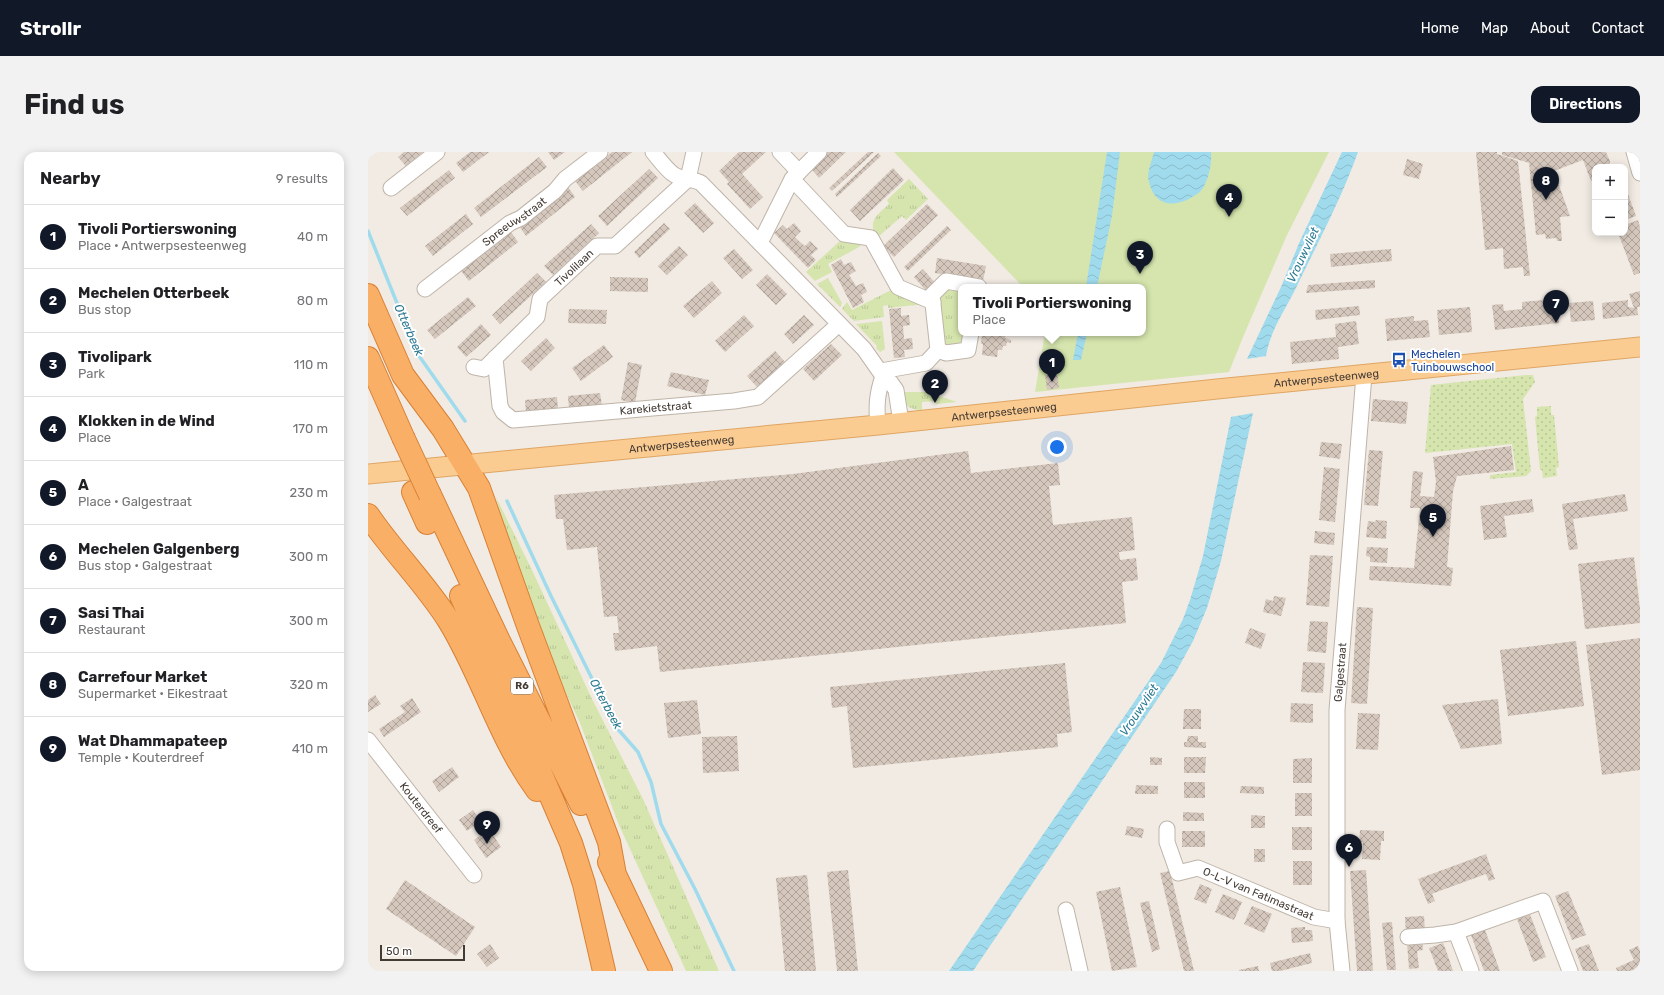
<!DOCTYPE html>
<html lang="en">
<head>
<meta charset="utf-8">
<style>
	:root { --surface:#fff; --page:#f2f2f2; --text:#202124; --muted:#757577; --line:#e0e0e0; --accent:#111827 }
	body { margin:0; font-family:Rubik,sans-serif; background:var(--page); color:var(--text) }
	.controls { position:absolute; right:12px; top:12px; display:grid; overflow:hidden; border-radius:8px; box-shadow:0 2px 10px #0003 }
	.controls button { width:36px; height:36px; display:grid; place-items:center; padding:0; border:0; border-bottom:1px solid var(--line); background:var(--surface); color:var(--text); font:20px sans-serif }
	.scale { position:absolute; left:12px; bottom:10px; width:85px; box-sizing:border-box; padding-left:4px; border:2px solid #433a34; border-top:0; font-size:11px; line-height:14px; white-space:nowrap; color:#433a34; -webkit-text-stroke:3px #fff; paint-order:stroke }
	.you { position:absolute; left:689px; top:295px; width:14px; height:14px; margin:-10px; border:3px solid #fff; border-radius:50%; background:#1a73e8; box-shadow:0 0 0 6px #1a73e833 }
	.badge { display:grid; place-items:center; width:26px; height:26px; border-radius:50%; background:var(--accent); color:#fff; font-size:13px; font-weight:700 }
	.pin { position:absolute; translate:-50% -33px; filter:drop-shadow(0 1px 2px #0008) }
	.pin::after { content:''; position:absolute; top:21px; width:14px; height:12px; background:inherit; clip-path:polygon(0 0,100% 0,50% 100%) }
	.popup { position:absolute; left:590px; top:132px; width:188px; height:52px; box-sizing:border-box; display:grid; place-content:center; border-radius:8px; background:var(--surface); filter:drop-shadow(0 1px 3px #0005); font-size:13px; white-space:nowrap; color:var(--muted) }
	.popup b { font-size:15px; color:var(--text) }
	.popup::after { content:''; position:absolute; left:50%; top:100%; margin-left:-8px; border:8px solid transparent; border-top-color:var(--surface) }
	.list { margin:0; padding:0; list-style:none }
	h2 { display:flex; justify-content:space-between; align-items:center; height:52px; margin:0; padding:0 16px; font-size:17px }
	h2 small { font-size:13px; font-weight:400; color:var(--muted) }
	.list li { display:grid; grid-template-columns:26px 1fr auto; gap:12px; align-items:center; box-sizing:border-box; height:64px; padding:0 16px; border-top:1px solid var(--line) }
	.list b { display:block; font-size:15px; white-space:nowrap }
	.list p { margin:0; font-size:13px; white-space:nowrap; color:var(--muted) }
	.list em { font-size:13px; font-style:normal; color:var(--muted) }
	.map { position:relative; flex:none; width:1272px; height:819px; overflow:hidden; border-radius:12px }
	header { display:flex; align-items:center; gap:24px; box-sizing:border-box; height:56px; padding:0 20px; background:var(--accent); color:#fff }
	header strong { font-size:19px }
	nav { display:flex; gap:22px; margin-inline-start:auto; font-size:14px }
	.intro { display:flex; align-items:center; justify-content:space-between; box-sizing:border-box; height:96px; padding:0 24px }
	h1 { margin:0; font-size:28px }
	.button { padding:10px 18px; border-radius:12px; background:var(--accent); color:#fff; font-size:14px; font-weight:700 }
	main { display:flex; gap:24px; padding:0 24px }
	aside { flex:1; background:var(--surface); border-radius:12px; box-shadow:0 2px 10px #0003 }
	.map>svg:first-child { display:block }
</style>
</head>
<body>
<header>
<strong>Strollr</strong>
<nav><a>Home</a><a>Map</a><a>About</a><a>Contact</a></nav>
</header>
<div class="intro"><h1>Find us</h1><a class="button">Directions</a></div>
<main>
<aside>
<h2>Nearby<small>9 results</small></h2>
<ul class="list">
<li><span class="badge">1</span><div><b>Tivoli Portierswoning</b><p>Place · Antwerpsesteenweg</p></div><em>40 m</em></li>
<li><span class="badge">2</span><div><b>Mechelen Otterbeek</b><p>Bus stop</p></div><em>80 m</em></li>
<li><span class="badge">3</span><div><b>Tivolipark</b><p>Park</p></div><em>110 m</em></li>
<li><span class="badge">4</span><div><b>Klokken in de Wind</b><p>Place</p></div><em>170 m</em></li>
<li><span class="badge">5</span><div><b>A</b><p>Place · Galgestraat</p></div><em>230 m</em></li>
<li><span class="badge">6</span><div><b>Mechelen Galgenberg</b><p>Bus stop · Galgestraat</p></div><em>300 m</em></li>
<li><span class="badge">7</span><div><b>Sasi Thai</b><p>Restaurant</p></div><em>300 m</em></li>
<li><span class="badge">8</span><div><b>Carrefour Market</b><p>Supermarket · Eikestraat</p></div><em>320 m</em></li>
<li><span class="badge">9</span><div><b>Wat Dhammapateep</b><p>Temple · Kouterdreef</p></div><em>410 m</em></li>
</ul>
</aside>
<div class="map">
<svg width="1272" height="819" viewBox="0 0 1272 819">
	<defs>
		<pattern id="grass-tufts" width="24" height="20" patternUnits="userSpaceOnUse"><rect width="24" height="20" fill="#d5e5ad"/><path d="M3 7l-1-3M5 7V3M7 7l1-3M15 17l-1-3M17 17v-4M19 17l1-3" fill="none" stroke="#b8c595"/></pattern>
		<pattern id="garden-dots" width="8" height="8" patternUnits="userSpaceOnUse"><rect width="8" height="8" fill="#d5e5ad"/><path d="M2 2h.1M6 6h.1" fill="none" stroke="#b8c595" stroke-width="1.8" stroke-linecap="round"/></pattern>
		<pattern id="water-waves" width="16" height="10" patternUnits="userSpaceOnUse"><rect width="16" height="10" fill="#a0dbed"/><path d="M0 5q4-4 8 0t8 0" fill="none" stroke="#8bbdcc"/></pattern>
		<pattern id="building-cross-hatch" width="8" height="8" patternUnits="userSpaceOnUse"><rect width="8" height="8" fill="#d5c7bc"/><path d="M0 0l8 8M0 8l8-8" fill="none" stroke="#aea39a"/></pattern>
	</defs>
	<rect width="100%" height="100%" fill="#f1ebe3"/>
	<!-- grass -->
	<path fill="url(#grass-tufts)" d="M541,27l19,20 -22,21 -4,-4 -24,21c-13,-14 1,-24 11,-33l-2,-4z
		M473,88l24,1 -6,6 -31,17 4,8 -17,9 -9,-9z
		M460,126l14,25 -2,4 -23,-23z
		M580,135l13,2v44h4l-1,10 -18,4 -2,-2 -4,-50z
		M525,137l32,15 -37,4v-3l-5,1 1,11 -30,4 -12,-12 5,-7 5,8z
		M514,169l3,28 -5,3 -4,-4 1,-2 -21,-22z
		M533,240h26l30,10 -21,2v-3l-14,1v8c-13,0 -18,-5 -21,-18z
		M128,345l35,71 60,129 52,102 76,172h-33l-67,-146 -39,-102 -44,-94 -19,-53z"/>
	<!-- park -->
	<path fill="#d5e5ad" d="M526,0h435l-42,83 -44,102 -14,35 -194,20 10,-59h98v-46h-120z"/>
	<!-- garden -->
	<path fill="url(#garden-dots)" d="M1158,223h7l2,7 -12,17 8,72 -5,5 -36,3v-4l26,-3 -4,-28 -87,9 6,-68z
		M1183,254v9h3l5,52 -3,1 1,8 -14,2 -1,-8h-2l-5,-53 2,-1v-9z"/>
	<!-- water -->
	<path fill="url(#water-waves)" d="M739,0h13l-8,64 -15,71h-11z
		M786,0h57c1,11 -2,26 -8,36 -3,5 -9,8 -14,11 -19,9 -35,5 -40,-17 -3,-9 3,-21 5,-30z
		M974,0h16c-17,48 -42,94 -64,140 -11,21 -24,40 -28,64l-19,3 34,-72 19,-46z
		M710,181h9l-6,27h-8z
		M885,261l-32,148 -14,47 -14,33 -17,31 -203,299h-24l212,-308 22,-44 7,-19 13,-44 28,-139z"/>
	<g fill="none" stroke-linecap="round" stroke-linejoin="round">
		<!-- stream -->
		<path stroke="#a0dbed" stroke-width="3.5" d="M0,79l49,122 48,68
			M139,349l44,95 65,131 22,25 13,30 10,42 34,65 39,82"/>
	</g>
	<!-- building -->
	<path fill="url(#building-cross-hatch)" d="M36,0h19l-17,14 -8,-9z
		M102,0h19l-26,20 -7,-9z
		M180,0h17l-11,8z
		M244,0h20l-49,39 -8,-10z
		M371,0h27l-24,22 21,23 -13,12 -23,-25 2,-2 -10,-11z
		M456,0h22l-27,26 -10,-12z
		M500,0h6l-42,39 -3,-3z
		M1108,0h21v2l21,7 12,115h-6l-1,-9 -19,2 -1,-21 -18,2z
		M1134,0h104l4,9v6h-15v12l-4,2 -8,-21 -29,11 16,45 -10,1 2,24h-5l-1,-3 -10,1 -1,-5 -9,1 -7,-72 -27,-8z
		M510,1l3,3 -44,41 -2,-3z
		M171,5l8,10 -66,50 -7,-9z
		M1039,7l16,5 -4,15 -16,-4z
		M525,16l11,12 -44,41 -10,-11z
		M281,17l9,9 -51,48 -9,-10z
		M81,18l6,8 -48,38 -7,-8z
		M1257,34l11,30 -11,4z
		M200,35l7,10 -49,39 -7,-10z
		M327,51l19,20 -11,10 -19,-20z
		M559,52l11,11 -44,42 -11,-11z
		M98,62l7,10 -40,32 -8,-10z
		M1270,68l2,7v46l-6,2 -16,-42h7v-8z
		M296,71l6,6 -31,29 -5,-6z
		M426,71l7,8 -6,6 5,5 5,4 5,-5 8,8 -7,6 5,5 -8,8 -34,-35 9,-8 4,4z
		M223,72l8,9 -46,42 -9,-9z
		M579,74l4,4 -43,41 -4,-4z
		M143,80l7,10 -49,39 -8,-10z
		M311,94l9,9 -21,20 -9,-9z
		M366,97l19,21 -11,9 -19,-21z
		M1023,97l1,12 -61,6 -1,-13z
		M569,106l49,8 -3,15 -48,-8z
		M473,107l3,6 7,-3 5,9 -7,4 7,11 7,-3 4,9 -6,3 3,7 -11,6 -22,-43z
		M555,117l14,16 -9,8 -14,-16z
		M169,121l9,9 -46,42 -8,-9z
		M399,122l20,20 -11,11 -20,-20z
		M242,125l38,1v14l-38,-1z
		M1007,128v8l-69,5 2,-8z
		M344,129l10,12 -28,25 -11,-12z
		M1272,139v16h-3l1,8 -35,4 -1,-16 26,-3v7l6,1 -5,-14z
		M100,145l8,9 -41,33 -8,-9z
		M1189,147l2,24 -64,7 -3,-25 11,-1 1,7 18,-2v-7z
		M1225,149l2,19 -24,2 -2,-19z
		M991,154l1,9 -44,5 -1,-10z
		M1102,155l2,25 -33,3 -2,-25z
		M533,156v8l8,-1 1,10 -7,1 1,13 8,-1 1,11 -9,1 1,7 -11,1 -5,-49z
		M201,157l38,1 -1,14 -38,-1z
		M376,163l10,11 -29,26 -10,-11z
		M436,163l10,10 -21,19 -9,-10z
		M1046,164v5l14,-1 2,17 -43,4 -2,-22z
		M988,169l3,23 -21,3 1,12 -47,5 -2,-22 46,-5 -1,-13z
		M113,172l10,11 -25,22 -9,-10z
		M617,181l20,1v4l6,2v3l-4,-1 -1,4h-3l-1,4h-4l-1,7 -15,-2 1,-11h-2l1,-10 3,1z
		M178,186l9,10 -24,23 -10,-10z
		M463,192l11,11 -28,26 -11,-12z
		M236,193l9,12 -32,24 -9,-13z
		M407,199l10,11 -28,25 -10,-11z
		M260,210l14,3 -7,38 -14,-3z
		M303,220l38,8 -4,15 -38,-9z
		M689,221l2,15 -12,2 -2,-15z
		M232,241l2,13 -33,3 -1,-13z
		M189,245l1,13 -32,4 -1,-14z
		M1005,247l35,3 -2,22 -35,-3z
		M953,290l21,2 -2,15 -21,-3z
		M1143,294l3,24 -57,6 -4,15 -6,76 6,1 -2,18 -82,-6 1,-14 44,2 6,-60h-10l3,-37 10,1 -3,24 14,1 2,-15 -3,-25z
		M1001,298l14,1 -5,55 -14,-1z
		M600,299l3,22 87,-10 2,22 -11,1 4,39 79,-8 3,33 -16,2 1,8 16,-2 2,22 -16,2 4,41 -466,49 -3,-26 -42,5 -2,-18h6l-2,-17 -13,1 -7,-70 -30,3 -4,-31h-7l-2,-24 239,-21z
		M956,315l16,2 -5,53 -16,-2z
		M1257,342l3,17 -55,8 5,30 -9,1 -7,-46z
		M1164,347l2,13 -30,4 3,21 -23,3 -4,-34z
		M1008,368l11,1 -1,18 -20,-2 2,-16 7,1z
		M947,379l20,2 -1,12 -20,-2z
		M999,395l21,1 -1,15 -17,-1v-5l-4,-1z
		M942,403l23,1 -4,51 -23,-2z
		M1266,405l6,52v14l-55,6 -7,-65z
		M906,444l12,2 -5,18 -18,-4 3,-13 7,2z
		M989,455l16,1 -6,96 -16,-1z
		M942,469l18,1 -2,31 -19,-2z
		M882,476l16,6 -5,15 -16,-6z
		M1272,486v132l-38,5 -16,-130z
		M1208,489l8,65 -76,10 -8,-66z
		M935,510l22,1 -2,30 -22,-1z
		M697,511l7,69 -15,2 1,13 -205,21 -6,-62 -15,2 -2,-21z
		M7,543l6,9 -13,8v-12z
		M44,546l9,14 -37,25 -5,-8 26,-17 -5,-6z
		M1130,547l4,45 -41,5 -19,-44z
		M329,548l4,34 -33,4 -4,-35z
		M923,551l22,1v19l-23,-1z
		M816,557h17v20h-18z
		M990,561l22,1 -2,36 -22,-1z
		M369,584l2,35 -36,2 -1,-36z
		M820,584h10v6h8v6l-22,-1v-5h3z
		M782,605l12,1v7h-12z
		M816,605h22l-1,16h-21z
		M944,606v25h-19v-24z
		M84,615l7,10 -20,15 -7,-11z
		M816,630h21v16h-21z
		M768,633l22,1v8h-23z
		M873,634l23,1v7l-24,-1z
		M927,641h17v23h-17z
		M105,658l8,11 -14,10 -8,-11z
		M815,660l21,1v8h-21z
		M883,663l14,1v12h-14z
		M759,674l17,3 -2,9 -17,-3z
		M924,675h20v23h-20z
		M121,677l12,18 -15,11 -12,-18z
		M992,678l24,1v10h-3l-1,19 -18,-1 1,-17h-4z
		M814,679h23v16h-23z
		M886,697h11v13h-11z
		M1118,702l9,25 -6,2 -3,-7 -52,19 -2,1 3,7 -7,3 -10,-25z
		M925,709h19v24h-19z
		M480,718l10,101h-21l-10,-99z
		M998,718l7,101h-16l-7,-100z
		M802,719l24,100h-10l-24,-98z
		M439,723l9,96h-31l-9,-93z
		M37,728l70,47 -19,29 -70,-47z
		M832,732l12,5 -6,15 -12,-5z
		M752,735l17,80 -25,4 -16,-79z
		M1200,739l18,44 -14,5 -17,-44z
		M855,742l19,8 -8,18 -19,-8z
		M781,749l11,48 -8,3 -12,-49z
		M884,754l20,8 -8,19 -20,-9z
		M1162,762l16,43 -13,5 -16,-43z
		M1056,764l1,16 -19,2 -1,-17z
		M1024,770l4,48h-9l-5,-47z
		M937,775v3h7l1,11 -21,2 -1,-15z
		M1117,778l15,41h-16l-13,-36z
		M1054,788l1,10 -6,1 2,17 -10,1 -2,-27z
		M1075,791l4,10 6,18h-15l-5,-13 -4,-10z
		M122,792l9,14 -12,9 -10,-13z
		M1221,792l8,22 2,5h-16l-8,-22z
		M1270,794l2,5v17l-2,1 1,2h-22l-1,-3 18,-8 -5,-10z
		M942,801l2,10 -32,8h-8l-2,-8z
		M890,814l1,5h-20v-1z"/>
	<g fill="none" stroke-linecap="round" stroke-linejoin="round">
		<!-- minor casing -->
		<g stroke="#bfb4a9" stroke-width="17">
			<g id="minor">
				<path d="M285,0c6,7 13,17 20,22 8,6 20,4 28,9l163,166 19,27 8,7 5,7 5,32"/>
				<path d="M412,0l19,20"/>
				<path d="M451,0l-27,27 52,55 27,4 27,49 35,15"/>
				<path d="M1266,0l6,21"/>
				<path d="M23,36l46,-36"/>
				<path d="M392,91l32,-64"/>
				<path id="s1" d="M57,137l85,-66 11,-5 34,-27 10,-12 35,-27"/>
				<path d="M570,198l8,3 22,-3 3,-17"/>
				<path id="s2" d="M127,206l5,48 3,6 10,8 221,-19 24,-4 81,-73"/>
				<path id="s3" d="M106,215l10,2 53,-52 3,-18 57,-53h18l73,-67 6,-27"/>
				<path d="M513,219l45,-8 12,-13 -6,-55 14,-14 33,6"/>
				<path d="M510,273c-2,-19 -1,-31 5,-49"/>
				<path id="s4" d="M0,588l106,135"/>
				<path id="s5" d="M799,677v13l11,31 20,-5 116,49 23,4"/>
				<path d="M698,758l14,61"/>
				<path d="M1088,780l15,39"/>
				<path d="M1040,785l27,-2 21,-3 87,-31 27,70"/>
				<path id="s6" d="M974,819l-5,-50v-211l27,-335"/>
			</g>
		</g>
		<!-- major casing -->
		<g stroke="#dfa563" stroke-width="21">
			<g id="major">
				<path id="s7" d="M0,322l510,-49 339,-36 423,-42"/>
			</g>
		</g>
		<!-- highway casing -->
		<g stroke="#d88136" stroke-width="24">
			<path id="highway" d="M0,143l35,80 40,54 36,59 49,138 81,216 6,33
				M0,206l35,79
				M45,340l14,31
				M62,343l69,146 82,163
				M0,363c25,37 57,68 81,106 33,54 50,117 88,169
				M93,444l55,120 55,127 13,41 20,87
				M241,710l52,109"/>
		</g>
		<!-- minor -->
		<use href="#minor" stroke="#fff" stroke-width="15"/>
		<!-- major -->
		<use href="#major" stroke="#fbcc92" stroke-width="19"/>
		<!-- highway -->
		<use href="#highway" stroke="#f9b066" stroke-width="22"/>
		<!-- highway-bridge casing -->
		<g stroke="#d88136" stroke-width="24" stroke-linecap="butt">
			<path id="highway-bridge" d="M35,285l27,58"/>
		</g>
		<!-- highway-bridge -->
		<use href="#highway-bridge" stroke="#f9b066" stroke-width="22"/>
	</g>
	<!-- icons -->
	<defs>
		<g id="bus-bare" transform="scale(1.2)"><path d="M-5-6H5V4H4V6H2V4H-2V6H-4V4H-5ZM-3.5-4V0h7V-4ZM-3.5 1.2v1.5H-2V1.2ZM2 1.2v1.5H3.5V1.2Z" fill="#1a4fb4" stroke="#fff" stroke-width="2.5" paint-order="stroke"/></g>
	</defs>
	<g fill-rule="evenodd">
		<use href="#bus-bare" x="1031" y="208"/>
	</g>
	<g text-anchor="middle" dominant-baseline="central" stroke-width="4" stroke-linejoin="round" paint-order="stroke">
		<!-- shield labels -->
		<rect fill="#fff" stroke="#7b7571" stroke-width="1" x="143" y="526" width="22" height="16" rx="3"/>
		<g font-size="10" font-weight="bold" fill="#433a34">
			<text x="154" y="534">R6</text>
		</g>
		<!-- street labels -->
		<g font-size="11" fill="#433a34" stroke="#fff">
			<text stroke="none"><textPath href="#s1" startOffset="112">Spreeuwstraat</textPath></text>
			<text stroke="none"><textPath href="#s3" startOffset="149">Tivolilaan</textPath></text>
			<text stroke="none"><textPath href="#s7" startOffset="963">Antwerpsesteenweg</textPath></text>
			<text stroke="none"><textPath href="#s2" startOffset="211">Karekietstraat</textPath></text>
			<text stroke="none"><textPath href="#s7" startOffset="639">Antwerpsesteenweg</textPath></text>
			<text stroke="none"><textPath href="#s7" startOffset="315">Antwerpsesteenweg</textPath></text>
			<text stroke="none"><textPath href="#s6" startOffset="299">Galgestraat</textPath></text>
			<text stroke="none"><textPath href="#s4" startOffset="86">Kouterdreef</textPath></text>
			<text stroke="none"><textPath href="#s5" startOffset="132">O-L-V van Fatimastraat</textPath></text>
		</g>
		<!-- transit labels -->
		<g font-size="11" fill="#164399" stroke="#fff" text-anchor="start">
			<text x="1043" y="202">Mechelen<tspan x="1043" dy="13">Tuinbouwschool</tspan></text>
		</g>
		<!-- water labels -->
		<g font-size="12" font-style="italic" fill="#2c7a93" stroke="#fff">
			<text transform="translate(935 103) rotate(-65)">Vrouwvliet</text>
			<text transform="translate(41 178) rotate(66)">Otterbeek</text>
			<text transform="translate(238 552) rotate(62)">Otterbeek</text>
			<text transform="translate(771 558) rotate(-56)">Vrouwvliet</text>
		</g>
	</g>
</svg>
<div class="controls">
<button>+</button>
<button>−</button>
</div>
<div class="scale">50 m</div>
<div class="you"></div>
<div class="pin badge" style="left:684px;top:230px">1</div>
<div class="popup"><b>Tivoli Portierswoning</b>Place</div>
<div class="pin badge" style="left:567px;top:251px">2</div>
<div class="pin badge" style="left:772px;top:122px">3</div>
<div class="pin badge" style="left:861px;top:65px">4</div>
<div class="pin badge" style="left:1065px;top:385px">5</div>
<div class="pin badge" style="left:981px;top:715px">6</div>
<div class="pin badge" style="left:1188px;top:171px">7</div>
<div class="pin badge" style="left:1178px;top:48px">8</div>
<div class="pin badge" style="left:119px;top:692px">9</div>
</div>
</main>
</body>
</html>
